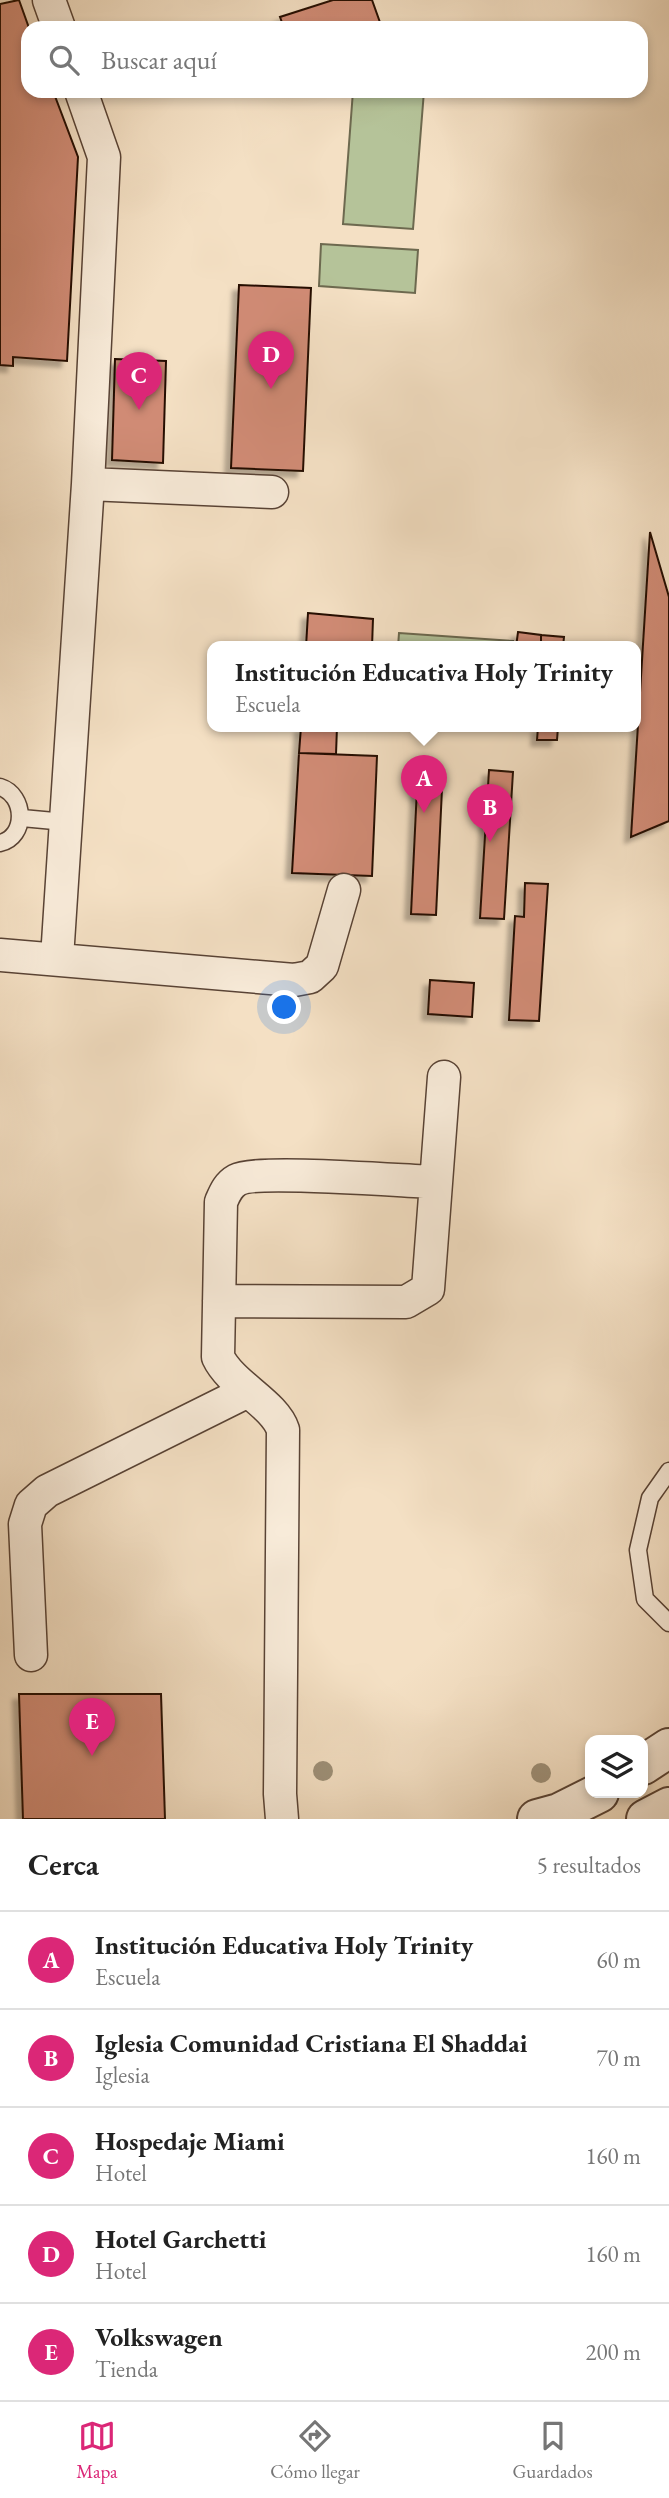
<!DOCTYPE html>
<html lang="es">
<head>
<meta charset="utf-8">
<style>
	:root { --surface:#fff; --page:#f2f2f2; --text:#222; --muted:#767676; --line:#e0e0e0; --accent:#db2777 }
	body { margin:0; font-family:"EB Garamond",serif; background:var(--page); color:var(--text) }
	.controls { position:absolute; right:21px; bottom:21px; display:grid; overflow:hidden; border-radius:14px; box-shadow:0 4px 10px #0003 }
	.controls button { width:63px; height:63px; display:grid; place-items:center; padding:0; border:0; border-bottom:2px solid var(--line); background:var(--surface); color:var(--text); font:35px sans-serif }
	.you { position:absolute; left:285px; top:1008px; width:24px; height:24px; margin:-18px; border:5px solid #fff; border-radius:50%; background:#1a73e8; box-shadow:0 0 0 10px #1a73e833 }
	.badge { display:grid; place-items:center; width:46px; height:46px; border-radius:50%; background:var(--accent); color:#fff; font-size:23px; font-weight:700 }
	.pin { position:absolute; translate:-50% -58px; filter:drop-shadow(0 2px 4px #0008) }
	.pin::after { content:''; position:absolute; top:37px; width:24px; height:21px; background:inherit; clip-path:polygon(0 0,100% 0,50% 100%) }
	.popup { position:absolute; left:207px; top:641px; width:434px; height:91px; box-sizing:border-box; display:grid; place-content:center; border-radius:14px; background:var(--surface); filter:drop-shadow(0 2px 5px #0005); font-size:23px; white-space:nowrap; color:var(--muted) }
	.popup b { font-size:26px; color:var(--text) }
	.popup::after { content:''; position:absolute; left:50%; top:100%; margin-left:-14px; border:14px solid transparent; border-top-color:var(--surface) }
	.list { margin:0; padding:0; list-style:none }
	h2 { display:flex; justify-content:space-between; align-items:center; height:91px; margin:0; padding:0 28px; font-size:30px }
	h2 small { font-size:23px; font-weight:400; color:var(--muted) }
	.list li { display:grid; grid-template-columns:46px 1fr auto; gap:21px; align-items:center; box-sizing:border-box; height:98px; padding:0 28px; border-top:2px solid var(--line) }
	.list b { display:block; font-size:26px; white-space:nowrap }
	.list p { margin:0; font-size:23px; white-space:nowrap; color:var(--muted) }
	.list em { font-size:23px; font-style:normal; color:var(--muted) }
	.icon { flex:none; width:38px; height:38px; fill:none; stroke:currentColor; stroke-width:2; stroke-linecap:round; stroke-linejoin:round }
	.map { position:relative; flex:none; width:669px; height:1819px; overflow:hidden }
	.search { position:absolute; background:var(--surface); box-shadow:0 4px 10px #0003; left:21px; right:21px; top:21px; height:77px; display:flex; align-items:center; gap:18px; box-sizing:border-box; padding:0 24px; border-radius:21px; color:var(--muted); font-size:26px }
	.sheet { height:581px; background:var(--surface) }
	nav { display:flex; justify-content:space-around; align-items:center; box-sizing:border-box; height:98px; border-top:2px solid var(--line); background:var(--surface); font-size:19px; color:var(--muted) }
	nav a { display:grid; justify-items:center; gap:4px }
	nav .on { color:var(--accent) }
	.map>svg:first-child { display:block }
</style>
</head>
<body>
<div class="map">
<svg width="669" height="1819" viewBox="0 0 669 1819">
	<defs>
		<filter id="shadow"><feDropShadow dx="-6" dy="6" stdDeviation="2" flood-color="#0004"/></filter>
	</defs>
	<rect width="100%" height="100%" fill="#f4e0c4"/>
	<filter id="stains"><feTurbulence type="fractalNoise" baseFrequency=".00286" numOctaves="4"/><feColorMatrix values="0 0 0 0 .2 0 0 0 0 .09 0 0 0 0 .02 0 0 0 .5 -.17"/></filter>
	<radialGradient id="worn" r=".72"><stop offset=".6" stop-color="#630" stop-opacity="0"/><stop offset="1" stop-color="#630" stop-opacity=".3"/></radialGradient>
	<!-- green -->
	<path fill="#b5c399" stroke="#6d694f" stroke-width="2" d="M353,91h71l-11,138 -70,-5z
		M321,244l97,6 -3,43 -96,-7z
		M399,633l114,8v6h-115z"/>
	<!-- building -->
	<path fill="#d08b74" stroke="#250f05" stroke-width="2" filter="url(#shadow)" d="M19,0l10,28 -1,63h25l25,66 -11,204 -54,-4v9l-13,-1v-361z
		M333,0h39l10,28h-98l-4,-11z
		M239,285l72,3 -8,183 -72,-3z
		M115,359l51,2 -3,102 -51,-3z
		M650,532l19,65v224l-38,16z
		M308,613l65,6 -1,28h-66z
		M518,632l23,3v12h-25z
		M541,635l23,2 -1,10h-22z
		M301,727h36l-1,27 -37,-1z
		M538,727h20l-1,13h-20z
		M299,753l78,3 -5,120 -80,-3z
		M418,767l25,1 -7,147 -25,-1z
		M489,770l24,2 -9,147 -24,-1z
		M525,883l23,1 -9,137 -30,-1 6,-104 9,1z
		M430,980l44,3 -2,34 -44,-3z
		M19,1694h142l4,125h-142z"/>
	<g fill="none" stroke-linecap="round" stroke-linejoin="round">
		<!-- service casing -->
		<g stroke="#594335" stroke-width="19">
			<path id="service" d="M0,787c26,8 27,50 0,56
				M22,818l43,4
				M669,1471l-19,27 -12,52 7,49 24,24"/>
		</g>
		<!-- minor casing -->
		<g stroke="#594335" stroke-width="35">
			<path id="minor" d="M49,0l10,28
				M88,484l184,8
				M0,955l294,25 16,-3 12,-11 22,-76
				M57,958l31,-474 16,-327 -23,-66
				M219,1301l187,1 22,-13 16,-212
				M31,1655l-6,-131 6,-19 16,-14 201,-100
				M282,1819l-2,-25 3,-364c-8,-26 -52,-45 -65,-73l3,-155c4,-9 7,-17 16,-22 19,-11 167,1 199,2"/>
		</g>
		<!-- tertiary casing -->
		<g stroke="#594335" stroke-width="42">
			<path id="tertiary" d="M643,1765l26,-17
				M537,1819l22,-6 40,-20
				M646,1819l23,-12"/>
		</g>
		<!-- service -->
		<use href="#service" stroke="#f8ebd9" stroke-width="16"/>
		<!-- minor -->
		<use href="#minor" stroke="#f8ebd9" stroke-width="32"/>
		<!-- tertiary -->
		<use href="#tertiary" stroke="#f8ebd9" stroke-width="38"/>
	</g>
	<!-- trees -->
	<g fill="#9e9078">
		<circle cx="323" cy="1771" r="10"/>
		<circle cx="541" cy="1773" r="10"/>
	</g>
	<rect width="100%" height="100%" filter="url(#stains)"/>
	<rect width="100%" height="100%" fill="url(#worn)"/>
</svg>
<div class="controls">
<button><svg class="icon" aria-label="layers" viewBox="0 0 24 24"><path d="M12 4l9 5-9 5-9-5zM3 14l9 5 9-5"/></svg></button>
</div>
<div class="you"></div>
<div class="pin badge" style="left:424px;top:813px">A</div>
<div class="popup"><b>Institución Educativa Holy Trinity</b>Escuela</div>
<div class="pin badge" style="left:490px;top:842px">B</div>
<div class="pin badge" style="left:139px;top:410px">C</div>
<div class="pin badge" style="left:271px;top:389px">D</div>
<div class="pin badge" style="left:92px;top:1756px">E</div>
<div class="search"><svg class="icon" aria-label="search" viewBox="0 0 24 24"><circle cx="10" cy="10" r="6"/><path d="M15 15l6 6"/></svg>Buscar aquí</div>
</div>
<section class="sheet">
<h2>Cerca<small>5 resultados</small></h2>
<ul class="list">
<li><span class="badge">A</span><div><b>Institución Educativa Holy Trinity</b><p>Escuela</p></div><em>60 m</em></li>
<li><span class="badge">B</span><div><b>Iglesia Comunidad Cristiana El Shaddai</b><p>Iglesia</p></div><em>70 m</em></li>
<li><span class="badge">C</span><div><b>Hospedaje Miami</b><p>Hotel</p></div><em>160 m</em></li>
<li><span class="badge">D</span><div><b>Hotel Garchetti</b><p>Hotel</p></div><em>160 m</em></li>
<li><span class="badge">E</span><div><b>Volkswagen</b><p>Tienda</p></div><em>200 m</em></li>
</ul>
</section>
<nav>
<a class="on"><svg class="icon" aria-label="map" viewBox="0 0 24 24"><path d="M3 6l6-2 6 2 6-2v14l-6 2-6-2-6 2zM9 4v14M15 6v14"/></svg>Mapa</a>
<a><svg class="icon" aria-label="directions" viewBox="0 0 24 24"><path d="M12 3l9 9-9 9-9-9zM9 14v-3h6M13 9l2 2-2 2"/></svg>Cómo llegar</a>
<a><svg class="icon" aria-label="saved" viewBox="0 0 24 24"><path d="M7 4h10v16l-5-4-5 4z"/></svg>Guardados</a>
</nav>
</body>
</html>
